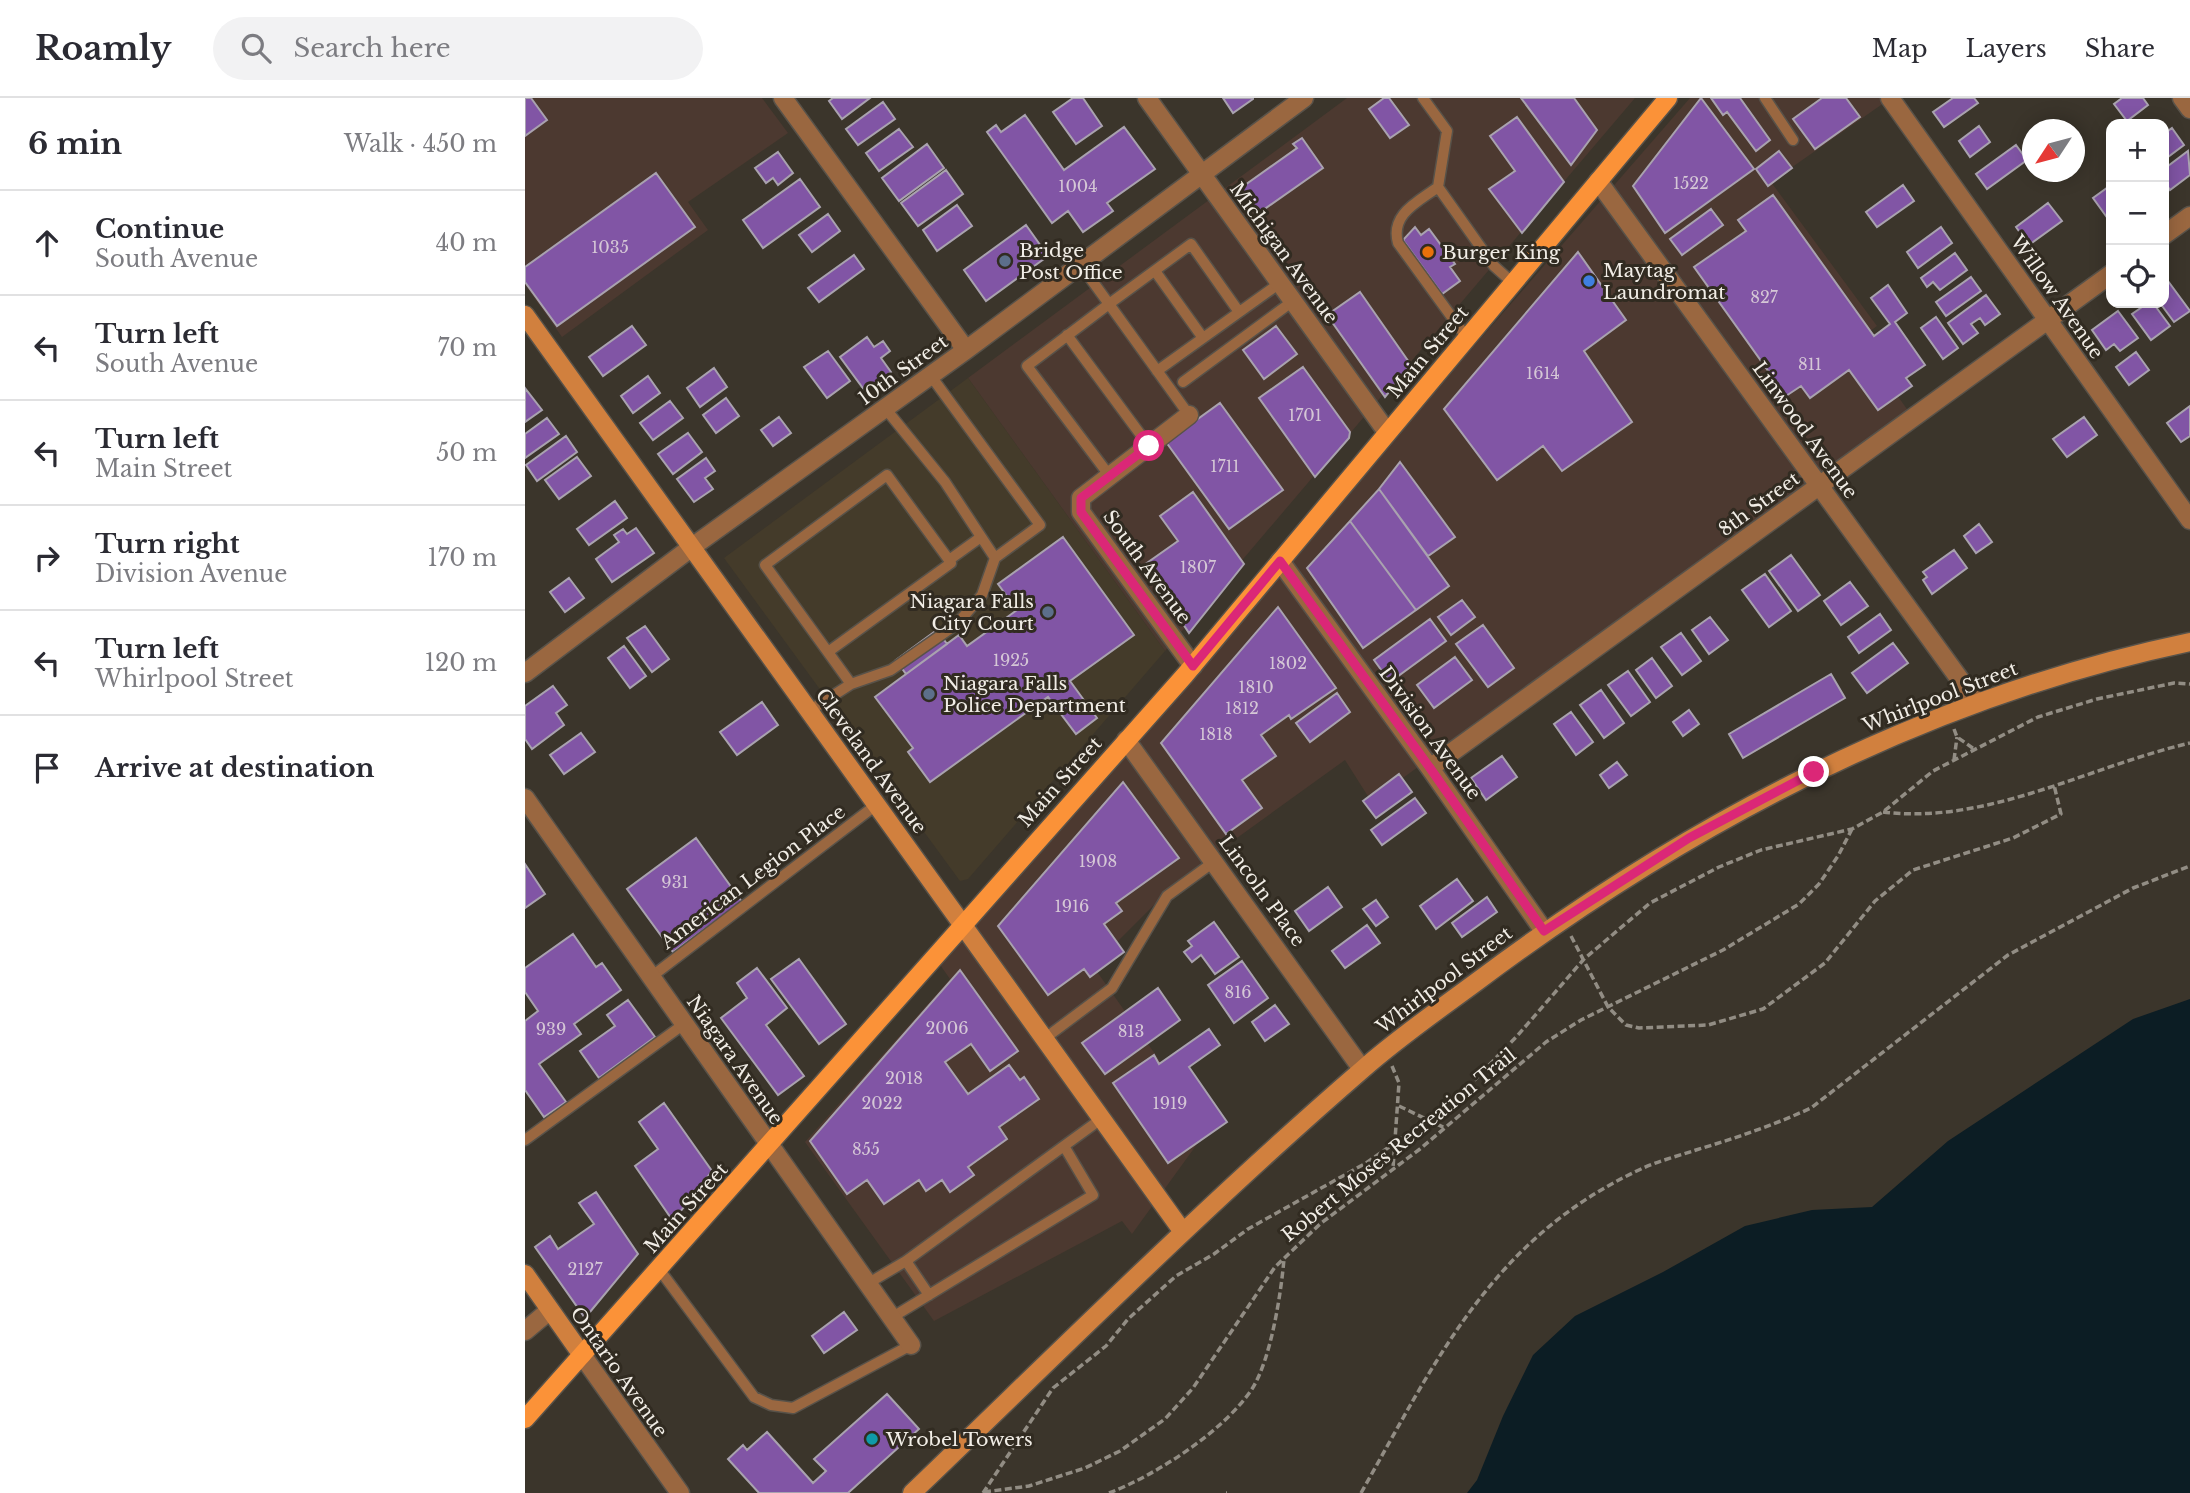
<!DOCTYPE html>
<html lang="en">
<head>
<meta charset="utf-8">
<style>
	:root { --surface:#fff; --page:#f2f2f3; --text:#2b2b33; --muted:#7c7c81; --line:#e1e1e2 }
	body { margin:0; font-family:"Libre Baskerville",serif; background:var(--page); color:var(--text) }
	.controls { position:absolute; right:21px; top:21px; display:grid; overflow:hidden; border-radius:14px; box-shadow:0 4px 18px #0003 }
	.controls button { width:63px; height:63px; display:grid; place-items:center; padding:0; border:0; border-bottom:2px solid var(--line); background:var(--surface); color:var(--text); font:35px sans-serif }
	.compass { position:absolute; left:1497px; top:21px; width:63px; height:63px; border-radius:50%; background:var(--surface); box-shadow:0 4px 18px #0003; rotate:234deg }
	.stop { position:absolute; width:21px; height:21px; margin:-16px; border:5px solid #db2777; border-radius:50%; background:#fff }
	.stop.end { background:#db2777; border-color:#fff; box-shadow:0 2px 7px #0008 }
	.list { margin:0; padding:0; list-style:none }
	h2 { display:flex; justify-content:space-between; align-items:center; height:91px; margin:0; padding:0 28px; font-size:30px }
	h2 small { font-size:23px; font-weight:400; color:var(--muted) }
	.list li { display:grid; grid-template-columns:46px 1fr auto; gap:21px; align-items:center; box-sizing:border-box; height:105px; padding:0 28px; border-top:2px solid var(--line) }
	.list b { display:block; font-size:26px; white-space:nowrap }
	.list p { margin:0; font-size:23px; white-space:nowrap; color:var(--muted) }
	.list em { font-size:23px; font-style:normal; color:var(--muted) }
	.icon { flex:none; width:38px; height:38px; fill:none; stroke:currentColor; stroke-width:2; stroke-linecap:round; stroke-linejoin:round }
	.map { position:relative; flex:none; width:1665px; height:1395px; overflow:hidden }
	header { display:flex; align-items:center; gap:42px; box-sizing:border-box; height:98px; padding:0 35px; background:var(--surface); border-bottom:2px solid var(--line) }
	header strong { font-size:33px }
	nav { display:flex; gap:38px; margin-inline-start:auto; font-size:24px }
	.search { width:490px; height:63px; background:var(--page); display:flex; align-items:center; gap:18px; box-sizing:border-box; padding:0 24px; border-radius:38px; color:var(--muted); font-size:26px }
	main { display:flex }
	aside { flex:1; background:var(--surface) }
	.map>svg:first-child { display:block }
</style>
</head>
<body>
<header>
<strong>Roamly</strong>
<div class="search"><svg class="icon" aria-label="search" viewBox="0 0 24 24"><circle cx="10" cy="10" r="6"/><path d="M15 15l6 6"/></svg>Search here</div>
<nav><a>Map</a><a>Layers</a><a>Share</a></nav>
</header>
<main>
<aside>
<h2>6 min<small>Walk · 450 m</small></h2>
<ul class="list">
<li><svg class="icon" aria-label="ahead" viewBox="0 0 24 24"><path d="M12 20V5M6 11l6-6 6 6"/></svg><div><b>Continue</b><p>South Avenue</p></div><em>40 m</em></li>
<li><svg class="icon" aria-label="left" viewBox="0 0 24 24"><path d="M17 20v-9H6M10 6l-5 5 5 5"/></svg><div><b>Turn left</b><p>South Avenue</p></div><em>70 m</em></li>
<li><svg class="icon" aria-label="left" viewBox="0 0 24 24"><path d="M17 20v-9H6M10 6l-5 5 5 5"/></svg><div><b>Turn left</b><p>Main Street</p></div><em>50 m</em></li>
<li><svg class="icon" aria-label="right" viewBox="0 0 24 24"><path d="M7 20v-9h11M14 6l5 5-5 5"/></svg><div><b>Turn right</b><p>Division Avenue</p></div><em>170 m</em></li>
<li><svg class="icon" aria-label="left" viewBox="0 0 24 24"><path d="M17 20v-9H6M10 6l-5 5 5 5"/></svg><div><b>Turn left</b><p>Whirlpool Street</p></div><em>120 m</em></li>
<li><svg class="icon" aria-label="arrive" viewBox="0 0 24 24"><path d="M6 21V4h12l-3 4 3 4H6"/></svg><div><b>Arrive at destination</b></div></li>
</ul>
</aside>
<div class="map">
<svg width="1665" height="1395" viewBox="0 0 1665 1395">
	<rect width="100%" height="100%" fill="#3b352b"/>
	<!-- commercial -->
	<path fill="#4c3930" d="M0,0h237l26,35 -100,69 20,28 -146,107 -37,-52z
		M822,0h288l-470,553 -197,-273z
		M1165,0h201l-120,84 106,144 -19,14 51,72 -538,389 -26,-41 -165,119 -87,87 115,163 -76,105 -10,-13 -188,100 -129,-179 145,-163 -12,-17z"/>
	<!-- built -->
	<path fill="#443b2a" d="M443,280l197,273 -197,228 -8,2 -236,-323z"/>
	<!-- water -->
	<path fill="#0c1d24" d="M1665,901v494h-723l10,-13 26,-64 30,-61 42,-39 88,-44 82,-46 67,-16 60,-3 76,-66 185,-122z"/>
	<!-- building -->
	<path fill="#8155a5" stroke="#a9a2af" stroke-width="2" d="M0,0h6l16,22 -22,16z
		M308,0h37l-28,21 -13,-18z
		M548,0h10l19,28 -26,18 -23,-32z
		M698,0h30v1l-20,14z
		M859,0h5l20,27 -19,13 -21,-29z
		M996,0h53l23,32 -26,35z
		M1176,0l53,71 -89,64 -32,-47z
		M1186,0h29l30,42 -14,11 -29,-39 -4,3z
		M1297,0h24l14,19 -45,32 -22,-30z
		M1428,0h21l4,5 -34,24 -11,-15z
		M1597,0h21l5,7 -21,16 -13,-17z
		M358,4l12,17 -37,26 -12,-16z
		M500,17l39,55 60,-43 31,42 -48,34 6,8 -30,21 -15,-21 -16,12 -65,-91 9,-7 5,7z
		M992,19l47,65 -42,51 -33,-44 26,-18 -25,-35z
		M1454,28l11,16 -20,15 -11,-16z
		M1647,30l12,17 -20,15v-26z
		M374,31l14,18 -34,24 -13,-18z
		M777,40l21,30 -67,47 -18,-25 59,-42 -4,-4z
		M402,46l17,24 -45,33 -17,-23z
		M1491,47l11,15 -40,29 -11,-15z
		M1254,53l13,17 -24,18 -12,-17z
		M1663,53l2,24 -20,15 -6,-9v-12z
		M253,54l15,21 -15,12 -5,-7 -7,5 -11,-15z
		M421,72l17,24 -45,32 -17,-23z
		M131,75l39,54 -138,99 -32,-44v-15z
		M275,81l20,28 -57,41 -20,-28z
		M1378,87l11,16 -37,26 -11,-15z
		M1586,87v38l-18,-25z
		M1248,97l101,141 16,-12 -19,-26 17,-13 19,28 -12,9 30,43 -19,13 6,8 -34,24 -29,-40 -39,28 -9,-12 -15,10 -92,-129 52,-36 -8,-11z
		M1523,105l14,18 -33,24 -13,-18z
		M432,107l15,21 -35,25 -14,-21z
		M1186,111l12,16 -41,30 -12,-16z
		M303,116l12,17 -28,21 -13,-17z
		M501,127l22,31 -62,45 -22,-31z
		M890,129l6,8 8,-6 26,35 -5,3 10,14 -18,13 -39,-54z
		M1416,129l11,16 -34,25 -11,-16z
		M1053,154l48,68 -42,31 48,71 -70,49 -19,-25 -46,34 -53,-71z
		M1430,155l12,17 -27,20 -7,-8 -6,5 -6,-9z
		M329,157l10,14 -45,33 -11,-14z
		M1446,179l10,14 -35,25 -10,-14z
		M1643,183l22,30 -16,11 -14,-19h4v-20z
		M835,194l51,73 -26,32 -58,-82z
		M1461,197l14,19 -15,11 -5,-7 -9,6 7,9 -15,11 -15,-21z
		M1623,205h5l17,23 -19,14 -19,-26z
		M1593,213l20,27 -18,13 -6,-7 -8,6 -14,-20z
		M1411,219l22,31 -15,11 -22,-31z
		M107,228l14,19 -43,31 -14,-19z
		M751,228l21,28 -33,25 -21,-29z
		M342,239l7,10 9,-6 7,10 -9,7 10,14 -26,19 -25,-34z
		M303,253l22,30 -23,17 -23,-31z
		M1611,254l13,18 -20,15 -13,-18z
		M778,269l47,65 -1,6 -34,39 -56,-79z
		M189,270l13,19 -27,20 -13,-19z
		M123,278l12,17 -27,20 -12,-17z
		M0,290l17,22 -17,12z
		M201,300l13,18 -23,17 -13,-18z
		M145,303l13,17 -30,22 -13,-17z
		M695,305l63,87 -54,39 -63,-87z
		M1665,308v30l-9,6 -14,-19z
		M254,319l12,16 -18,13 -12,-16z
		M1559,319l13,18 -30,22 -14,-18z
		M22,320l12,16 -34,24v-24z
		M163,335l14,19 -29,22 -15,-20z
		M41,338l11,16 -40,29 -11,-16z
		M52,359l14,19 -32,23 -14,-19z
		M181,360l9,13 -10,7 8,11 -19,13 -17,-23z
		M875,364l55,75 -27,19 -49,-67z
		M854,391l70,97 -33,24 -66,-89z
		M668,394l51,72 -55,69 -45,-68 34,-24 -18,-25z
		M90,403l12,17 -38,27 -12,-16z
		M825,423l66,89 -53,38 -56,-80z
		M1454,426l13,18 -16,11 -12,-17z
		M111,430l18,25 -42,29 -16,-23 23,-17 -5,-7 9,-6 4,5z
		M538,439l71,98 -64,46 27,37 -21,16 -28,-37 -118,85 -22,-30 5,-4 -38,-51 84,-62 8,11 50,-36 -19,-26z
		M1429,452l13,18 -35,26 -9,-14 4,-3 -4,-5z
		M1266,457l29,40 -22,16 -29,-40z
		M1240,476l26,37 -22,16 -27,-37z
		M44,480l15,20 -19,14 -15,-20z
		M1325,484l18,24 -27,19 -17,-24z
		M937,502l13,17 -24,18 -13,-18z
		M753,509l58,81 -45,31 -2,-4 -28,20 15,21 -34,24 20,28 -36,26 -65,-91z
		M1355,516l11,16 -32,23 -11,-16z
		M1185,519l18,23 -19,14 -17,-24z
		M905,521l16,22 -56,41 -16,-22z
		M958,527l31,43 -26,19 -32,-43z
		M120,528l24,33 -17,13 -25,-34z
		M412,532l10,14 -41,30 -10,-14z
		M1156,535l20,28 -19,14 -21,-28z
		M1368,545l15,20 -41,30 -15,-20z
		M99,548l22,30 -16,12 -22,-30z
		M930,559l17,23 -38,28 -17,-23z
		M1127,560l20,28 -16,12 -20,-28z
		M1103,573l22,31 -19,14 -23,-31z
		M1306,576l14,24 -102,60 -14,-24z
		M28,588l14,19 -11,8 8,12 -32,24 -7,-10v-33z
		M1076,592l23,33 -20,15 -24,-33z
		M812,595l13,19 -40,30 -14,-19z
		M237,604l16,23 -41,30 -17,-23z
		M1164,612l10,14 -16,12 -10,-14z
		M1046,614l22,30 -17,13 -22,-31z
		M56,635l14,19 -31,22 -14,-19z
		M977,658l15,21 -31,23 -15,-22z
		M1092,664l10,13 -18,13 -9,-13z
		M874,676l13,18 -36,26 -13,-17z
		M598,684l56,76 -63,45 6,8 -18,13 20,28 -34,25 -6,-8 -36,26 -50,-69z
		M890,700l11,15 -44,32 -11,-15z
		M171,740l46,64 -69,50 -46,-63z
		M0,766l20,30 -20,14z
		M932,781l16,22 -37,28 -16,-23z
		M803,789l14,20 -33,24 -14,-20z
		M962,799l10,15 -35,25 -10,-14z
		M851,802l12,17 -12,9 -13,-17z
		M689,824l25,35 -24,17 -14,-19 -9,7 -8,-10 8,-6 -4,-5z
		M842,827l13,18 -35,25 -13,-17z
		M48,836l23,33 6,-4 19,27 -47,34 7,10 -42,30 27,38 -22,15 -19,-27v-69l13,-10 -13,-19v-24z
		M274,861l47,65 -27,20 -48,-65z
		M717,863l26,37 -34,25 -26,-38z
		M232,870l30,40 -21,17 38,51 -26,19 -57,-77 26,-20 -10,-15z
		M435,872l58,81 -28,20 -19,-27 -26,18 23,32 41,-29 11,15 4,-3 15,22 -40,28 8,12 -39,28 6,8 -24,17 -8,-12 -16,11 -7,-11 -35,24 -17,-24 -20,14 -37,-53z
		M633,890l22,32 -75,54 -23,-31z
		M103,902l27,37 -56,41 -19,-27 35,-25 -8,-11z
		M750,907l14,19 -24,17 -13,-19z
		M684,931l11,16 -31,22 38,55 -59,41 -55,-80 41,-28 5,9z
		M139,1005l48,68 -39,50 -38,-55 23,-17 -19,-27z
		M71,1094l42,62 -53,64 -50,-71 15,-11 8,13 36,-25 -15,-21z
		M319,1214l13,18 -33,23 -12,-17z
		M362,1296l32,35 -71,64h-89l-31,-34 15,-14 4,5 20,-18 46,51 13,-12 -12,-12z"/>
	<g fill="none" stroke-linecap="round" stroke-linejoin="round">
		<!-- lane casing -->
		<g stroke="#585249" stroke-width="13">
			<path id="lane" d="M898,0l24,33 -9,56 56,79 19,17
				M1240,0l28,42
				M913,89c-20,15 -48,27 -40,56l69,95
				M555,166l29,40 -82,62 82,109
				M630,173l48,67
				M542,237l82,111
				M632,273l123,-88
				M406,278l109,149 -45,33
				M658,284l110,-81
				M360,310l60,74 50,76
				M664,317l-80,-111 82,-60 48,68
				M303,554l123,-89 -2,-3
				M326,586l-86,-119 122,-90 62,85 32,-23
				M284,613l42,-27 40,-14 66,-46 25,-29 13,-37
				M126,879l225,-172
				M519,941l68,-51 55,-92 48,-35
				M0,1042l159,-116
				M381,1163l23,34
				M134,1171l95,128 17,8 22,3 118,-63
				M342,1186l39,-23 195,-142
				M366,1220l202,-123 -29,-49"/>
		</g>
		<!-- street casing -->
		<g stroke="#585249" stroke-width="21">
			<path id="street" d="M258,0l183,252
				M622,0l240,334
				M1365,0l300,422
				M1657,0l8,11
				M1073,83l379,522
				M1639,137l26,-19
				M664,317l-108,83v14l112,154
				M755,463l150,207 114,163
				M0,575l167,-126 274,-197 338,-252
				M601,642l236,329
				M905,670l681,-494
				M0,700l386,547
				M0,1233l25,-21
				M57,1257l98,138"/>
		</g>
		<!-- secondary casing -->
		<g stroke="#585249" stroke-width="21">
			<path id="secondary" d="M0,217l658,917
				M0,1176l57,81
				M387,1395c149,-143 295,-289 451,-424 35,-31 74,-58 112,-86 213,-160 452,-286 715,-341"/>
		</g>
		<!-- primary casing -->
		<g stroke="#585249" stroke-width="21">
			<path id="primary" d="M0,1321l660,-744 483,-577"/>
		</g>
		<!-- path -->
		<path stroke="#928d84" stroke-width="3.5" stroke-dasharray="7 3.5" stroke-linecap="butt" d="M1429,631l3,8 17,12
			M1429,662l3,-23
			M1358,714c105,13 207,-46 307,-69
			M1046,838l37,71 18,18 13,3 69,-3 55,-16 62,-46 50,-62 38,-31 100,-32 48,-24 -7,-29
			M867,968l7,17 -6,85
			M874,1008l46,22
			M459,1394l45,-6 56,-18 35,-17 45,-32 28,-31 82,-121 45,-43 100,-75 126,-107 35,-22 142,-70 76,-46 20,-20 19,-28 14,-27
			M458,1395l70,-105 53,-42 22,-27 48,-43 38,-22 34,-25 118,-66 62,-43 35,-28 55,-57 66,-76 66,-56 69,-36 42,-17 91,-21 31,-17 50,-41 105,-54 59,-18 77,-16 16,1
			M584,1395c47,-18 114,-61 143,-104 19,-30 29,-95 32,-130
			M701,1395h1
			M836,1395c76,-134 131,-255 280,-324 17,-8 37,-13 55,-19 40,-12 78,-25 115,-42l197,-153 125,-67 57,-22"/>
		<!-- lane -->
		<use href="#lane" stroke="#9a6740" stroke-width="10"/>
		<!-- street -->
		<use href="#street" stroke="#9a6740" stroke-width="18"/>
		<!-- secondary -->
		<use href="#secondary" stroke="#d1803e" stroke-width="18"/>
		<!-- primary -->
		<use href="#primary" stroke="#fb9238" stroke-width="18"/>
	</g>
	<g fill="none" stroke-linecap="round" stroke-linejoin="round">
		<!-- route -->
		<path stroke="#db2777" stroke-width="9" d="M624,348l-68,52v14l112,154 87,-105 150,207 114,163 145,-93 125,-66"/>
	</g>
	<!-- markers -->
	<circle fill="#e8710a" stroke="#312b21" stroke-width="2.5" cx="903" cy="154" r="7"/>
	<g fill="#5c6f8a" stroke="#312b21" stroke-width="2.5">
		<circle cx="480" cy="163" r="7"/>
		<circle cx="523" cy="514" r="7"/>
		<circle cx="404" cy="596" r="7"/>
	</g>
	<circle fill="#3f7fe0" stroke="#312b21" stroke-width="2.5" cx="1064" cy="183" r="7"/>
	<circle fill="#0f9aa8" stroke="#312b21" stroke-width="2.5" cx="347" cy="1341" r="7"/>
	<g text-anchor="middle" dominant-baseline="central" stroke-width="6" stroke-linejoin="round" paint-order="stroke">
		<!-- number labels -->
		<g font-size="16" fill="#d5c7d6">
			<text x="1166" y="85">1522</text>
			<text x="553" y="88">1004</text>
			<text x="85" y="149">1035</text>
			<text x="1239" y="199">827</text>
			<text x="1285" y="266">811</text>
			<text x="1018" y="275">1614</text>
			<text x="780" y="317">1701</text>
			<text x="700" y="368">1711</text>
			<text x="673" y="469">1807</text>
			<text x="486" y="562">1925</text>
			<text x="763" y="565">1802</text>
			<text x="731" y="589">1810</text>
			<text x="717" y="610">1812</text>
			<text x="691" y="636">1818</text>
			<text x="573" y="763">1908</text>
			<text x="150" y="784">931</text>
			<text x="547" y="808">1916</text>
			<text x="713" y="894">816</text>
			<text x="422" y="930">2006</text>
			<text x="26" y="931">939</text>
			<text x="606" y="933">813</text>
			<text x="379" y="980">2018</text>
			<text x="357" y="1005">2022</text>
			<text x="645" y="1005">1919</text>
			<text x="341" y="1051">855</text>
			<text x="60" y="1171">2127</text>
		</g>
		<!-- poi labels -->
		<g font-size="19" fill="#f1ede6" stroke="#312b21" text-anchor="start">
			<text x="494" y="152">Bridge<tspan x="494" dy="22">Post Office</tspan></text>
			<text x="917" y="154">Burger King</text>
			<text x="1078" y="172">Maytag<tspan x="1078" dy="22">Laundromat</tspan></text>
			<text x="509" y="503" text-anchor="end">Niagara Falls<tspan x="509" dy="22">City Court</tspan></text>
			<text x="418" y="585">Niagara Falls<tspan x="418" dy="22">Police Department</tspan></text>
			<text x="361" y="1341">Wrobel Towers</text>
		</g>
		<!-- street labels -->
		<g font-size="19" fill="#f1ede6" stroke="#312b21">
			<text transform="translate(759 155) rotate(54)">Michigan Avenue</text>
			<text transform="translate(1532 199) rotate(55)">Willow Avenue</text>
			<text transform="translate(903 254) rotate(-50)">Main Street</text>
			<text transform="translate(378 272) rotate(-36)">10th Street</text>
			<text transform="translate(1280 332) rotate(54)">Linwood Avenue</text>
			<text transform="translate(1234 406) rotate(-36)">8th Street</text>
			<text transform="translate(622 469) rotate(54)">South Avenue</text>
			<text transform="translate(1415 599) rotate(-21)">Whirlpool Street</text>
			<text transform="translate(905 635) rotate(54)">Division Avenue</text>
			<text transform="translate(346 663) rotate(54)">Cleveland Avenue</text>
			<text transform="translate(535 684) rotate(-48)">Main Street</text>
			<text transform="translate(228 779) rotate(-37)">American Legion Place</text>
			<text transform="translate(737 793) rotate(54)">Lincoln Place</text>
			<text transform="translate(919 882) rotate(-37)">Whirlpool Street</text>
			<text transform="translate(210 962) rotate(55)">Niagara Avenue</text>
			<text transform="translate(874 1047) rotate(-39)">Robert Moses Recreation Trail</text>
			<text transform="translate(161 1110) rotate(-48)">Main Street</text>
			<text transform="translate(94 1274) rotate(55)">Ontario Avenue</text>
		</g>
	</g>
</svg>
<div class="controls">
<button>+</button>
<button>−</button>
<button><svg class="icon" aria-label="locate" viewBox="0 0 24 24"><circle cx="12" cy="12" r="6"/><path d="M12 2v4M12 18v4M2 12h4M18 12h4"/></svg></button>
</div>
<svg class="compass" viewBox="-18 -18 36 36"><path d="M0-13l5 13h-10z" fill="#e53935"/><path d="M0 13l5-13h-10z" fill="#7c7c81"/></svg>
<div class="stop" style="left:624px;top:348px"></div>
<div class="stop end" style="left:1289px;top:674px"></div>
</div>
</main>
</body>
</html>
